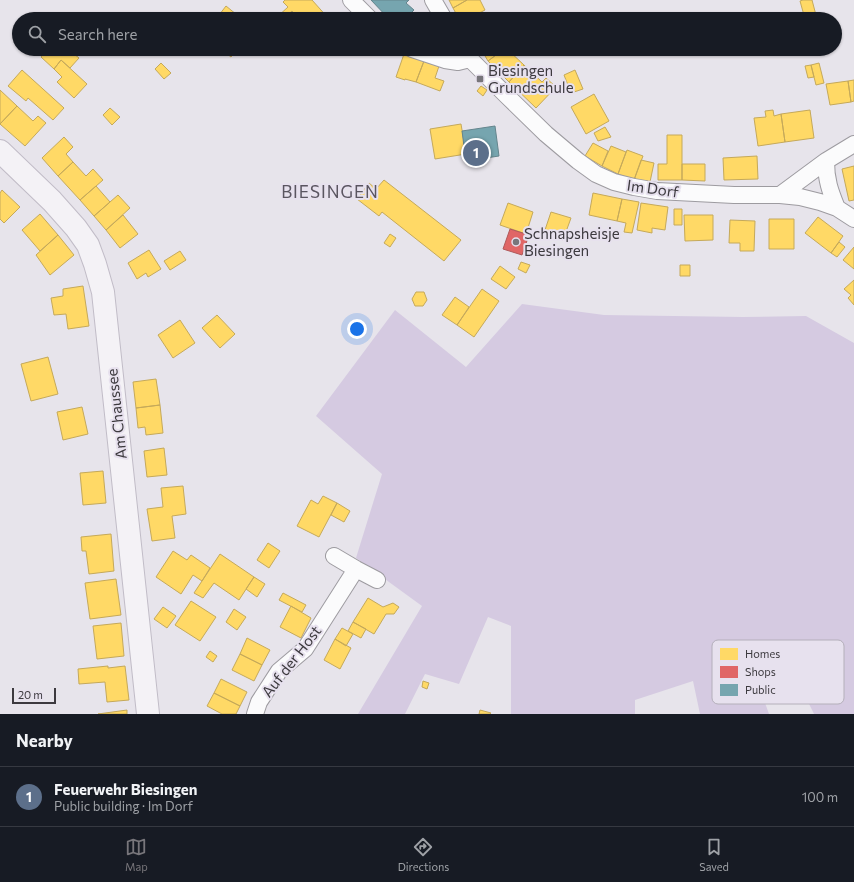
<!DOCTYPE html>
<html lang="en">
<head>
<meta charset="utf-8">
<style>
	:root { --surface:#171b24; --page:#20242c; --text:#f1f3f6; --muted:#9ea1a6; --line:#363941; --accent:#78767b }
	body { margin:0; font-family:Commissioner,sans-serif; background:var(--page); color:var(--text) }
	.scale { position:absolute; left:12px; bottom:10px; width:44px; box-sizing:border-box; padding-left:4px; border:2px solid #3d3a3f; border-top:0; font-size:11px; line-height:14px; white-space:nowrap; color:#3d3a3f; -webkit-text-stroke:3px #e7e1ee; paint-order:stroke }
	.you { position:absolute; left:357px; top:329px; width:14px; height:14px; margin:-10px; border:3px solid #fff; border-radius:50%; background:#1a73e8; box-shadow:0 0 0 6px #1a73e833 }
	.badge { display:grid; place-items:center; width:26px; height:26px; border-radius:50%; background:var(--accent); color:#fff; font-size:13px; font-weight:700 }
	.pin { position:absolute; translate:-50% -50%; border:2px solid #fff; box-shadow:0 1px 4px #0006 }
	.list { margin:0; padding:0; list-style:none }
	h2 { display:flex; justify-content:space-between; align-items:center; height:52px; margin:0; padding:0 16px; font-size:17px }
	h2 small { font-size:13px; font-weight:400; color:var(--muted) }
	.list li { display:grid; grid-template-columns:26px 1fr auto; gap:12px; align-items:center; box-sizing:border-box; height:60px; padding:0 16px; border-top:1px solid var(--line) }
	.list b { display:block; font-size:15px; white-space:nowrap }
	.list p { margin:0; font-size:13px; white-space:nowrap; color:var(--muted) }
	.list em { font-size:13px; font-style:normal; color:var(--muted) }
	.icon { flex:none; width:22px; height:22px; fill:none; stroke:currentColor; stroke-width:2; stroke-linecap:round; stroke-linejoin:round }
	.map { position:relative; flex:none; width:854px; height:714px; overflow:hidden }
	.search { position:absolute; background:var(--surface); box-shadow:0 1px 3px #0004; left:12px; right:12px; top:12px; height:44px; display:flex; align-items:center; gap:10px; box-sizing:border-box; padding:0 14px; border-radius:22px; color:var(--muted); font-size:15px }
	.sheet { height:112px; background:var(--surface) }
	nav { display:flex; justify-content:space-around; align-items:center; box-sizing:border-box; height:56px; border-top:1px solid var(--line); background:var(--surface); font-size:11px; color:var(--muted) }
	nav a { display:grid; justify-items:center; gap:2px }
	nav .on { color:var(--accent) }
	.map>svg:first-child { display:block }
</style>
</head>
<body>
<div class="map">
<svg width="854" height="714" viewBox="0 0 854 714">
	<rect width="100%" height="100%" fill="#e7e4eb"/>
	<!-- green -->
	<path fill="#d5cae1" d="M522,304l82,11 139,2 63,-1 48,27v371h-40l-25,-51 -33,15 13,36h-69l-7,-33 -58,19v14h-124v-88l-23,-9 -29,67 -34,-10 -20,40h-47l64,-108 -66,-48 26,-84 -66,-58 79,-106 71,57z"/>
	<!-- homes -->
	<path fill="#ffd966" stroke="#c5a95a" d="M285,0h27l17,19h-32l1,-1 -6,-7 -9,8h-4l-2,-2 11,-10 -5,-5z
		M449,0h18l-14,8z
		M467,0h13l5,10 -17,9h-9l-6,-11z
		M803,0h9l5,19h-12l-5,-18z
		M226,6l16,13h-26z
		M125,14l4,5h-9z
		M48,49l5,4 3,-4h12l11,9 -9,10 -9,-8 -7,9 -13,-12z
		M221,49h16l-6,8z
		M326,49h13l-7,6z
		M481,49h23l-16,12z
		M504,49h3l17,16 -15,17 -21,-21z
		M404,54l20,7 -8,21 -11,-3v1l-9,-3z
		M61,60l26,24 -13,14 -17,-16 5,-5 -8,-8z
		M424,61l15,5 -4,12 9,3 -4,10 -24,-9z
		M161,63l10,10 -7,6 -9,-10z
		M819,63l5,20 -8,2 -5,-20z
		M524,65l18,17 4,-4 10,9 -20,21 -27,-26z
		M811,65l3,12 -6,1 -3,-12z
		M22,70l42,38 -11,12 -25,-22 -2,3 -18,-15z
		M575,70l8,19 -12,4 -7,-18z
		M854,80v21l-3,1 -3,-21z
		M848,81l3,21 -21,3 -4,-21z
		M481,86l6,4 -4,6 -6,-5z
		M0,90l17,16 -17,18z
		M594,94l15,27 -23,13 -15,-27z
		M17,106l16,15 5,-5 8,7 -21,23 -25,-22z
		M110,108l10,9 -8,8 -9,-10z
		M773,110l1,6 7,-2 4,28 -27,4 -4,-28 12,-1 -1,-6z
		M810,110l4,28 -29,4 -4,-28z
		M461,124l5,30 -31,5 -5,-30z
		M605,127l6,10 -13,4 -4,-8z
		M667,135h15v45h-24v-16h9z
		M64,137l9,10 -7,7 7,8 -15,14 -16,-18z
		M593,143l15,8 -6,15 -17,-10z
		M611,146l15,6 -8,22 -16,-8z
		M627,150l16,6 -9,24 -16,-6z
		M757,156l1,23 -34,1 -1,-22z
		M641,160l13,3 -4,19 -16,-2z
		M73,162l13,14 7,-7 10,11 -23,20 -22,-24z
		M682,164h23v17l-23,-1z
		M854,166v34l-5,1 -7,-32z
		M384,180l77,60 -17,21 -62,-49 -3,4 -22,-17 12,-16 7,6z
		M96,186l14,16 -16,14 -14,-16z
		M2,190l18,17 -16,16 -4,-4v-26z
		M593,193l29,6 -5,22 -28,-6z
		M118,195l12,13 -24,22 -12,-14z
		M622,199l17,3 -7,31 -8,-1 2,-9 -9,-2z
		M508,203l25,9 -7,22 -26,-9z
		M641,203l27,4 -3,23 -13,-2v5l-15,-3z
		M674,209h8v16h-8z
		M551,212l20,6 -8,22 -19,-7z
		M40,214l18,21 -18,16 -18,-21z
		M123,215l15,19 -18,14 -14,-18z
		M684,215h29v25l-28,1z
		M818,217l25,19 -12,17 -26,-20z
		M769,219h25v30h-25z
		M730,220l25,1 -1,30h-14v-8h-11z
		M390,234l6,4 -6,9 -6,-4z
		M58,235l16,20 -24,20 -14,-20z
		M839,242l6,5 -8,10 -6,-4z
		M854,247v22l-11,-9z
		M149,250l12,19 -13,8 -2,-4 -9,6 -9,-16z
		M180,251l6,9 -16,10 -6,-9z
		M521,262l9,3 -4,8 -8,-4z
		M680,265h10v11h-10z
		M500,266l15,11 -9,12 -15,-10z
		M854,280v25l-6,-7 3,-3 -7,-6z
		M83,286l6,40 -21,3 -2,-15 -12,1 -3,-17 12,-2v-7z
		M482,289l17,12 -25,36 -17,-12z
		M416,292h8l3,8 -4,6h-8l-3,-7z
		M455,297l14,10 -12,18 -15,-10z
		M217,315l18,19 -15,14 -18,-20z
		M180,320l15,23 -22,15 -15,-23z
		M48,357l10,37 -27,7 -10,-37z
		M156,379l4,26 -24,3 -3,-26z
		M160,405l3,28 -17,2 -1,-8 -7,1 -2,-20z
		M82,407l6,27 -25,6 -6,-28z
		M164,448l3,27 -20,2 -3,-26z
		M103,471l3,32 -23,2 -3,-32z
		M183,486l3,28 -14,2 3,22 -23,3 -5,-32 16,-2 -2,-19z
		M323,496l14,7 -18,34 -22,-11 14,-26 7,4z
		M337,503l13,8 -6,11 -13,-7z
		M111,534l3,37 -25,3 -3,-23h-4l-1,-14z
		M268,543l12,8 -11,17 -12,-8z
		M173,551l14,9 4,-5 19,13 -8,13 -9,-6 -12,19 -25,-17z
		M220,554l34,23 -15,23 -25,-17 -11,15 -9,-5z
		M254,577l11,7 -8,13 -11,-8z
		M116,579l5,36 -31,4 -5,-36z
		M283,593l23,12 -4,7 -23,-12z
		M368,598l15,9 10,-4 6,4 -5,7h-8l-12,20 -21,-12z
		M191,601l25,16 -16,24 -25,-16z
		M291,606l20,12 -10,20 -21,-11z
		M163,607l13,9 -9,12 -13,-9z
		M234,609l12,8 -9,13 -11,-8z
		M353,622l13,7 -5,9 -13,-7z
		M121,623l3,33 -27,3 -4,-33z
		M342,628l11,6 -7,12 -11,-7z
		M247,638l23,12 -8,15 -22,-11z
		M335,639l16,9 -11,21 -16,-9z
		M210,651l7,5 -4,6 -7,-5z
		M240,654l22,11 -8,16 -22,-11z
		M108,666v2l17,-2 4,34 -22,2 -2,-20 -26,2 -1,-15z
		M221,679l26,13 -7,14 -26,-13z
		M423,681l6,2 -2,6 -5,-2z
		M214,693l26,13 -4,8h-14l-15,-8z
		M127,710v4h-29z
		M480,710l11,3 -1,1h-11z"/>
	<!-- shops -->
	<path fill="#e06666" stroke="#af595a" d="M510,229l19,6 -7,20 -19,-6z"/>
	<!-- public -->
	<path fill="#76a5af" stroke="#65858d" d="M371,0h38l-3,3 8,7 -9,9h-4l-1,-1 -1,1h-10z
		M495,126l4,30 -33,5 -4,-30z"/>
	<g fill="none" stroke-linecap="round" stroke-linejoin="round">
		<!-- minor casing -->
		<g stroke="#9d9ba0" stroke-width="18">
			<path id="minor" d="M351,0l19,19
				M433,0l11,19
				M412,49l33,11 13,2 12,-3
				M463,49l7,10 37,37 39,38 32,27 18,13 18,8 20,5 23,4 77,4h46l20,2 20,5 17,6 17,11
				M826,161c0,19 4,30 11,47
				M780,195l46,-34 28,-17
				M334,556l22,13 21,11
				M255,714l4,-12 20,-31 26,-22 51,-80"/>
		</g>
		<!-- primary casing -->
		<g stroke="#c1bcc7" stroke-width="24">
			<path id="primary" d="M0,151l52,50 24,27 12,17 7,19 8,28 45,422"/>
		</g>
		<!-- minor -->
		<use href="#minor" stroke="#fbfbfc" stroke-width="16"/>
		<!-- primary -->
		<use href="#primary" stroke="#f4f2f6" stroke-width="22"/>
	</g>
	<!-- markers -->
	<g fill="#78767b" stroke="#e7e1ee" stroke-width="1.5">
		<rect x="476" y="75" width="8" height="8" rx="2"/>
		<circle cx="516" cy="242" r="4"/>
	</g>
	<g text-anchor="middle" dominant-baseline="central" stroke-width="4" stroke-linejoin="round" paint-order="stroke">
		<!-- poi labels -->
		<g font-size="15" fill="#3d3a3f" stroke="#e7e1ee" text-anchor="start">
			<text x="488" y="70">Biesingen<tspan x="488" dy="17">Grundschule</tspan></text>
			<text x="524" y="233">Schnapsheisje<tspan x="524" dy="17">Biesingen</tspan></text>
		</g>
		<!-- street labels -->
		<g font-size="15" fill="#3d3a3f" stroke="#e7e1ee">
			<text transform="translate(653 188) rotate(8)">Im Dorf</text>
			<text transform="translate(116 414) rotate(-96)">Am Chaussee</text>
			<text transform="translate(291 661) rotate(-52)">Auf der Host</text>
		</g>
		<!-- quarter labels -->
		<g font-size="17" letter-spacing="1" fill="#5a5560" stroke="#e7e1ee">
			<text x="330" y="191">BIESINGEN</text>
		</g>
	</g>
	<!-- legend -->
	<rect x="712" y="640" width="132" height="64" rx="6" fill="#e7e1ee" stroke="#b4afba" stroke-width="1"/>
	<rect x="720" y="648" width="18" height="12" fill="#ffd966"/>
	<rect x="720" y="666" width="18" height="12" fill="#e06666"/>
	<rect x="720" y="684" width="18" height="12" fill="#76a5af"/>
	<g font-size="11" fill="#3d3a3f">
		<text x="745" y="658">Homes</text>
		<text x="745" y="676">Shops</text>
		<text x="745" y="694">Public</text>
	</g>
</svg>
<div class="scale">20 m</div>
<div class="you"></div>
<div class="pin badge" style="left:476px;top:153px;background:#5c6f8a">1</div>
<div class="search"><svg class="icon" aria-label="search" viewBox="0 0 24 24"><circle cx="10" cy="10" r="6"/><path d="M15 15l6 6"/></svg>Search here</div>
</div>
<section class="sheet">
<h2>Nearby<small></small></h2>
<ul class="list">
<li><span class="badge" style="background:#5c6f8a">1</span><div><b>Feuerwehr Biesingen</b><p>Public building · Im Dorf</p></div><em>100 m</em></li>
</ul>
</section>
<nav>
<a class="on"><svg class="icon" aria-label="map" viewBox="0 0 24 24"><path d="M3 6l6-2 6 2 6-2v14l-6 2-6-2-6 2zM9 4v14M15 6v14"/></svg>Map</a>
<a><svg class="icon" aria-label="directions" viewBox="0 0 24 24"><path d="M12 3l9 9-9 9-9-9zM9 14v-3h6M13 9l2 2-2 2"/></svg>Directions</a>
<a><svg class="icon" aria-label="saved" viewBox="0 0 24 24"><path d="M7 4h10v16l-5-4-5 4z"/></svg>Saved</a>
</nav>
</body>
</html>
